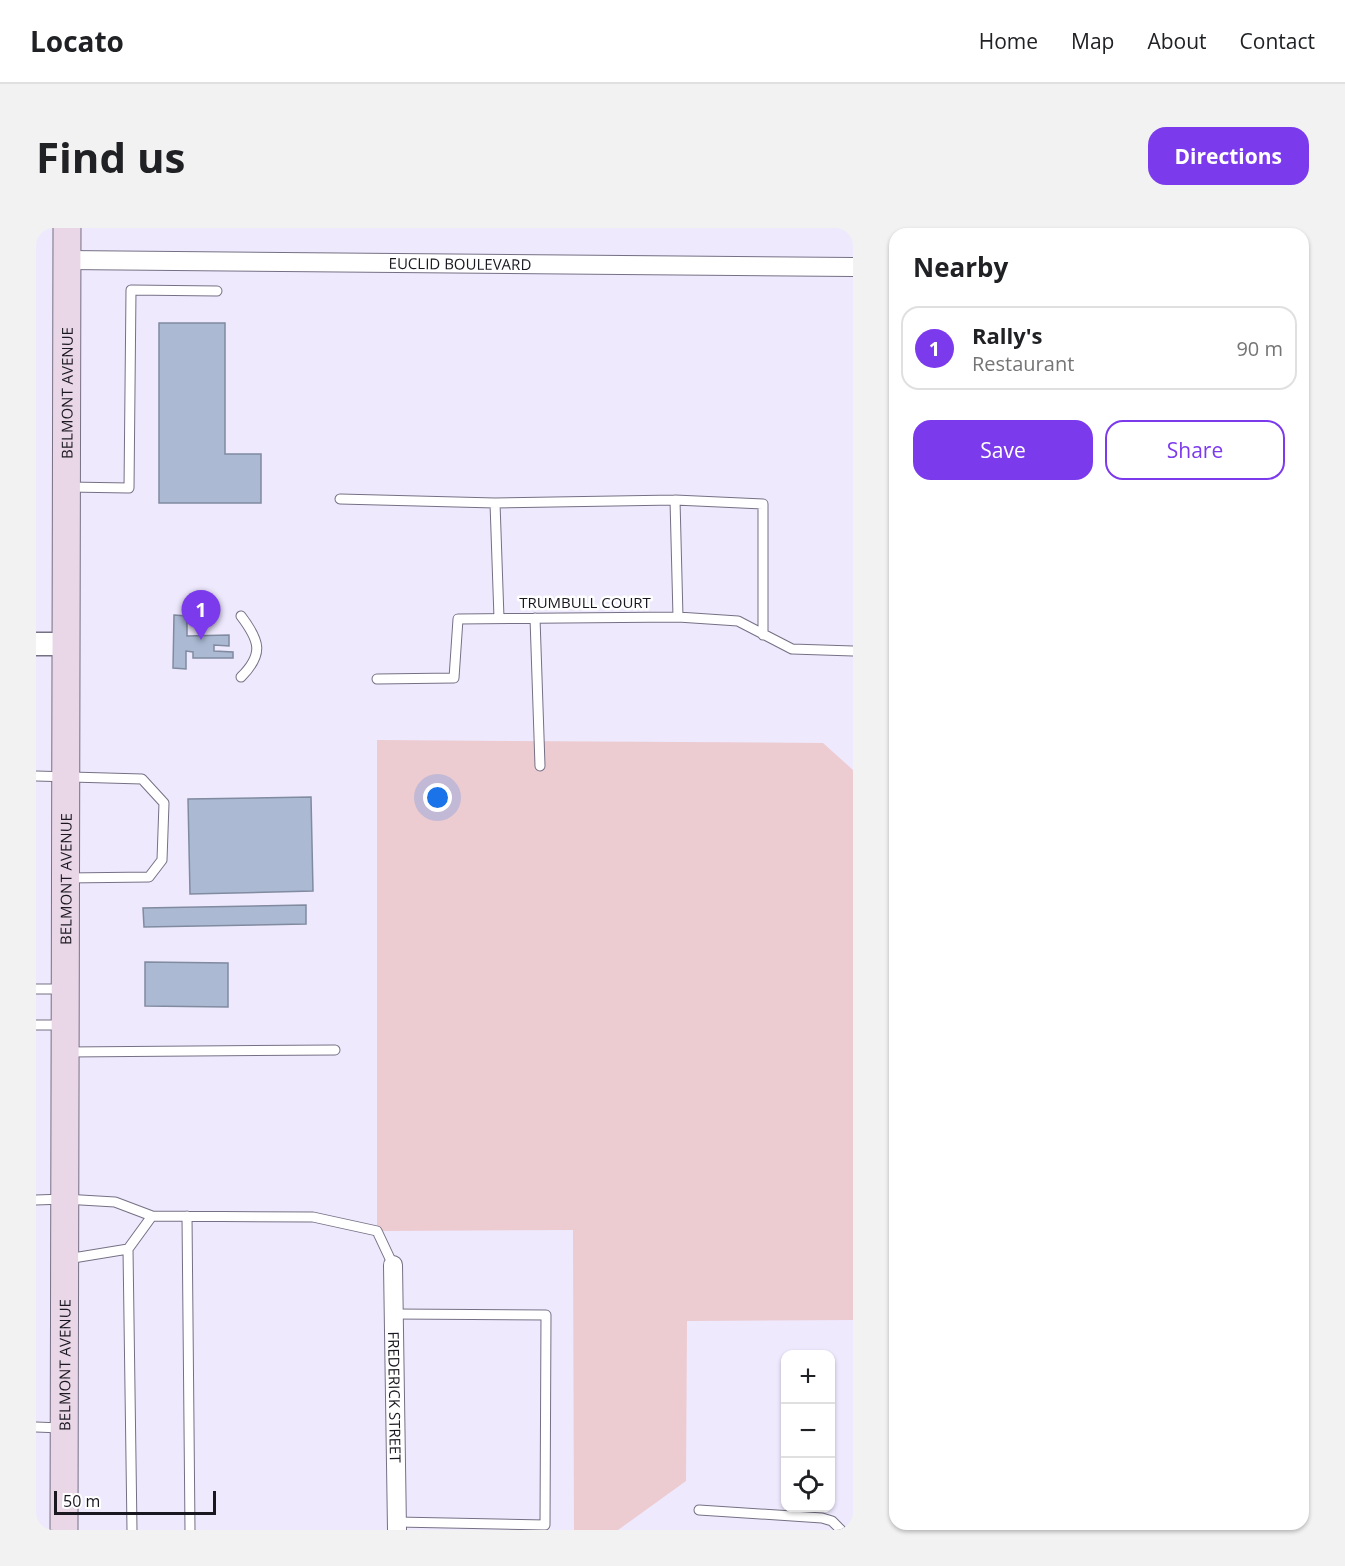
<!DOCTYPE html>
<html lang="en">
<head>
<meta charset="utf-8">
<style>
	:root { --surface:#fff; --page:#f2f2f2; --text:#202124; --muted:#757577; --line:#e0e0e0; --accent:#7c3aed }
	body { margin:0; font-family:"Open Sans",sans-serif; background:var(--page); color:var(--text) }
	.controls { position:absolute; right:18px; bottom:18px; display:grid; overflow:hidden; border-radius:12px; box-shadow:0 2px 4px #0004 }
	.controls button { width:54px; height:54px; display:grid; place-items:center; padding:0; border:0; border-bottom:2px solid var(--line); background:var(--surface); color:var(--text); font:30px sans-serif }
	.scale { position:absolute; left:18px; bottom:15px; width:162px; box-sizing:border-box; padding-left:6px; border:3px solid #19171f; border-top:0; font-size:16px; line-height:21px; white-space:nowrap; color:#19171f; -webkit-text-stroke:4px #fff; paint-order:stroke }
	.you { position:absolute; left:402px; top:570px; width:21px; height:21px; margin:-15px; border:4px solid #fff; border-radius:50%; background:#1a73e8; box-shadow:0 0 0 9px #1a73e833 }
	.badge { display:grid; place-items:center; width:39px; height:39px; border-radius:50%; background:var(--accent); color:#fff; font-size:20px; font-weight:700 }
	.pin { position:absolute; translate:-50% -50px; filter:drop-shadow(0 2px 3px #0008) }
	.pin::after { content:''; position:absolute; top:32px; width:21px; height:18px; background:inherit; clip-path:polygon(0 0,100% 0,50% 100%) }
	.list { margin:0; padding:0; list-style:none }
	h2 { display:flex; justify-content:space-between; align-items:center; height:78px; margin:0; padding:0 24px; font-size:26px }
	h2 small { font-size:20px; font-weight:400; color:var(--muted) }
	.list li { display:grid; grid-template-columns:39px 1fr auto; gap:18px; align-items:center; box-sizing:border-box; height:84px; margin:0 12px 12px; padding:0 12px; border:2px solid var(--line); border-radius:18px }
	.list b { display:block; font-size:22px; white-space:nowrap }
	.list p { margin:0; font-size:20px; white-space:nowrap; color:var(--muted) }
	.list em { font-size:20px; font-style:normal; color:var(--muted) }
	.actions { display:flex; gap:12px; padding:18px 24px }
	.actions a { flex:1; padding:14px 0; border:2px solid var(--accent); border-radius:18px; text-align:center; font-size:21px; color:var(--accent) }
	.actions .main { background:var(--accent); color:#fff }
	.icon { flex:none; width:33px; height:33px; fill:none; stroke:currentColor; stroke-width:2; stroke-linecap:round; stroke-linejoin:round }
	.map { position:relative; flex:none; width:817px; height:1302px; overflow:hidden; border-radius:18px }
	header { display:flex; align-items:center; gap:36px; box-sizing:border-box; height:84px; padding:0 30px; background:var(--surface); border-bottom:2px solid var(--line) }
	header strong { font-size:28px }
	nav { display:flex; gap:33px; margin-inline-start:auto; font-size:21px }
	.intro { display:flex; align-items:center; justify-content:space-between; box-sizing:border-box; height:144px; padding:0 36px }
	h1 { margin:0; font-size:42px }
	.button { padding:15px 27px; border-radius:18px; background:var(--accent); color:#fff; font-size:21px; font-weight:700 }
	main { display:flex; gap:36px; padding:0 36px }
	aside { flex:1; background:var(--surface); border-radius:18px; box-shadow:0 2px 4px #0004 }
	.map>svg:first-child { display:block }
</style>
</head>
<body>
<header>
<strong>Locato</strong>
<nav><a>Home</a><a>Map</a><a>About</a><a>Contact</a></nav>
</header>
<div class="intro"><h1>Find us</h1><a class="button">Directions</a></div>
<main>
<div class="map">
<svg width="817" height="1302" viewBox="0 0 817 1302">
	<rect width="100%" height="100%" fill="#eee9fd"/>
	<!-- green -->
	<path fill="#eccbd1" d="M341,512l446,3 30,27v550l-166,1 -1,160 -68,49h-44l-1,-300 -196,1z"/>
	<!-- building -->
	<path fill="#abb9d3" stroke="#808ba0" stroke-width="1.5" d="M123,95h66v131h36v49h-102z
		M138,387l13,1v20l42,-1v11l-15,-1v6l19,1v6h-40v-6l-7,-1v18l-13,-1z
		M275,569l2,94 -123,3 -2,-95z
		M270,677v19l-162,3 -1,-19z
		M109,734l83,1v44l-83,-1z"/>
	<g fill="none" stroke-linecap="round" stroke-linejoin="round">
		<!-- service casing -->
		<g stroke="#767085" stroke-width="11">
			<path id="service" d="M32,259l61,1 2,-198 86,1
				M304,271l155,4 180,-3 88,4v131
				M639,272l3,117
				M459,275l4,115
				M499,390l5,148
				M205,449c23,-23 19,-36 0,-61
				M341,451l77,-1 4,-59 220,-2 60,4 54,28 61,2
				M0,548l106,3 22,24 -2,57 -13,17 -82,1
				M0,761h26
				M0,797h28
				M31,824l268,-2
				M0,972l28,-1 51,3 37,14 161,1 64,14 16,34
				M151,988l3,314
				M92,1021l4,281
				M31,1031l61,-10 24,-33
				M358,1086l152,1 -1,210 -148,-3
				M0,1199l25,1
				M663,1282l123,8 10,3 9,9"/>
		</g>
		<!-- minor casing -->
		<g stroke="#767085" stroke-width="20">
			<g id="minor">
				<path id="s1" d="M31,32l786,7"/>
				<path id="s2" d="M357,1037l4,265"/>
			</g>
		</g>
		<!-- tertiary casing -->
		<g stroke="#767085" stroke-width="25">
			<path id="tertiary" d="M0,416h30"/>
		</g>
		<!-- secondary casing -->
		<g stroke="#767085" stroke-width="29">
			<g id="secondary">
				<path id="s3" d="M28,1302l3,-1302"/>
			</g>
		</g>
		<!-- service -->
		<use href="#service" stroke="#fff" stroke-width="9"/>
		<!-- minor -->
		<use href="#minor" stroke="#fff" stroke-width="18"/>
		<!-- tertiary -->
		<use href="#tertiary" stroke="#fff" stroke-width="22"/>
		<!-- secondary -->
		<use href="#secondary" stroke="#e9d7e7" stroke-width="27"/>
	</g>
	<g text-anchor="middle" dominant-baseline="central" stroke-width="5" stroke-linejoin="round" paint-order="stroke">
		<!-- street labels -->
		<g font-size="15" fill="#19171f" stroke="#fff">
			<text stroke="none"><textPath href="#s1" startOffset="393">EUCLID BOULEVARD</textPath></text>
			<text stroke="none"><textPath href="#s3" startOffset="1137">BELMONT AVENUE</textPath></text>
			<text x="549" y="374">TRUMBULL COURT</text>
			<text stroke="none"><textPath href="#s3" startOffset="651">BELMONT AVENUE</textPath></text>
			<text stroke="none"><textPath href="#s3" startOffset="165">BELMONT AVENUE</textPath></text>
			<text stroke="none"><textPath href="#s2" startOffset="132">FREDERICK STREET</textPath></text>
		</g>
	</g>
</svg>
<div class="controls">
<button>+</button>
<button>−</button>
<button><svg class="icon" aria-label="locate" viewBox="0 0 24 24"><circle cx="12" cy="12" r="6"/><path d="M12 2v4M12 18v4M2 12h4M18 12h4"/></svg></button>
</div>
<div class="scale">50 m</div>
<div class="you"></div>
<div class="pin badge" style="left:165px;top:412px">1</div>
</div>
<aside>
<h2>Nearby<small></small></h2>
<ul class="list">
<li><span class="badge">1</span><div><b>Rally's</b><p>Restaurant</p></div><em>90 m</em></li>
</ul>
<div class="actions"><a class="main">Save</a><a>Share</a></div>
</aside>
</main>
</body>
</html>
